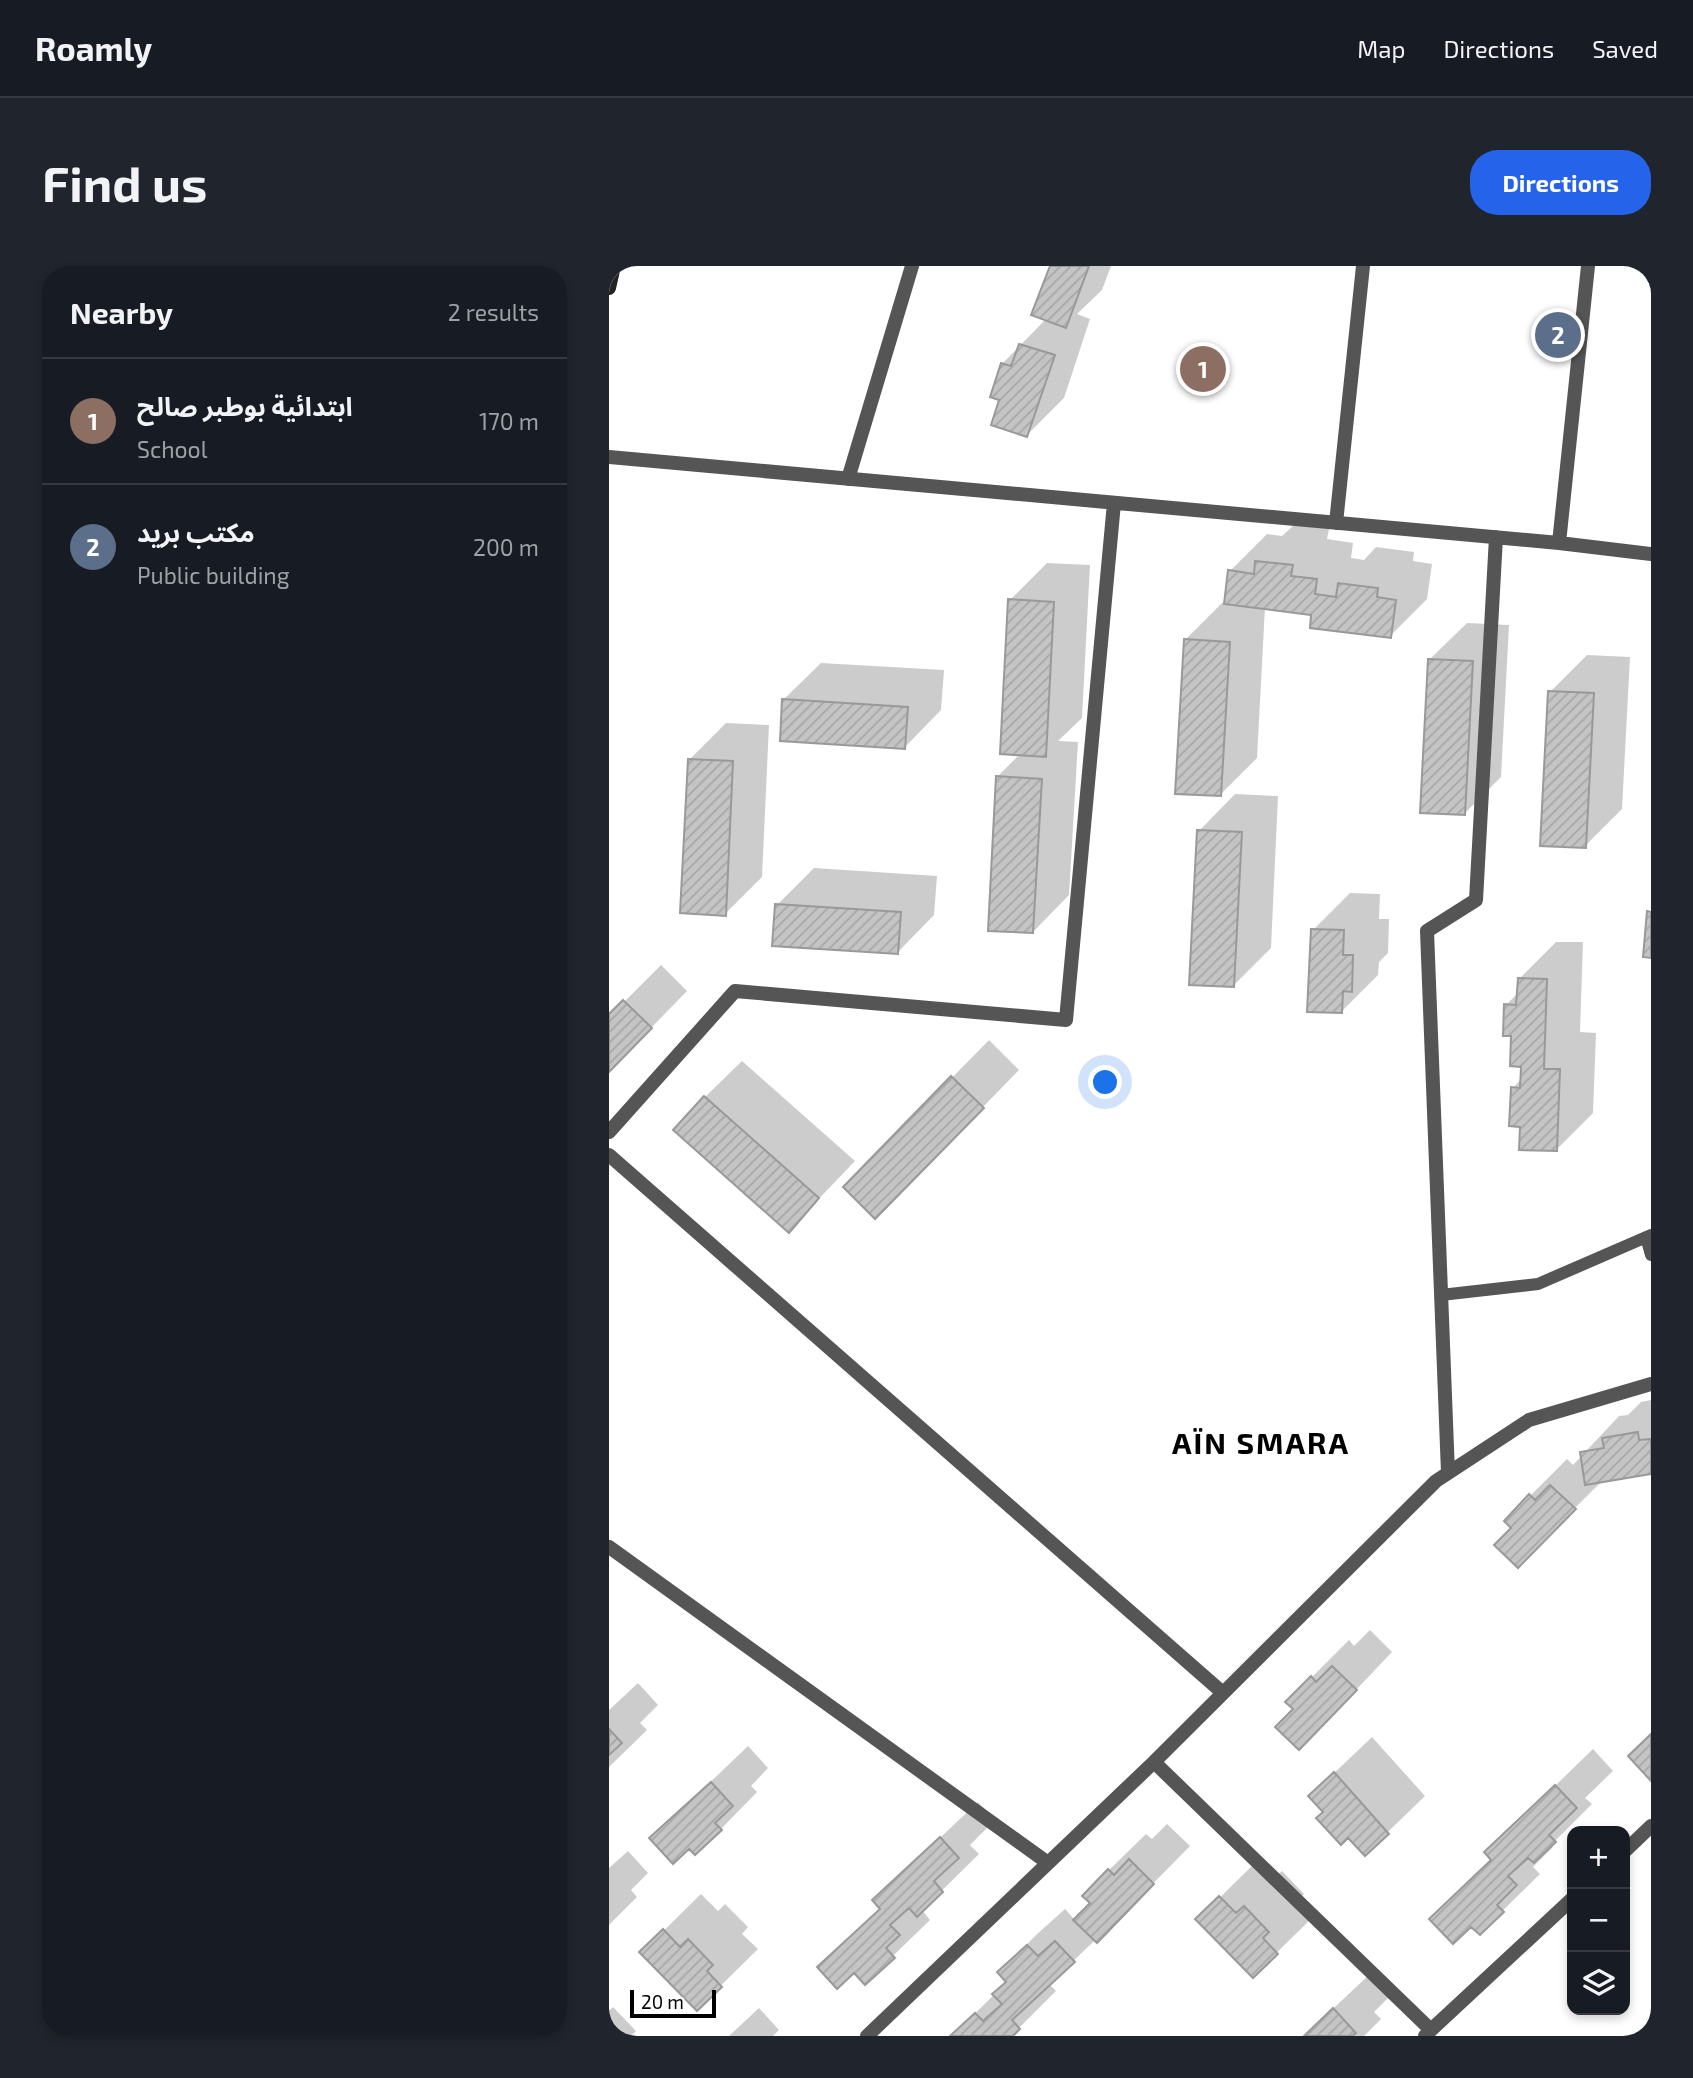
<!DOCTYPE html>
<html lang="en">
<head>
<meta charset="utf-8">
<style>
	:root { --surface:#171b24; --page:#20242c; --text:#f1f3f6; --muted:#9ea1a6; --line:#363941; --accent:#2563eb }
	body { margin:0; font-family:"Exo 2","Noto Sans Arabic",sans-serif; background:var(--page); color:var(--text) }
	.controls { position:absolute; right:21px; bottom:21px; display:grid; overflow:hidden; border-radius:14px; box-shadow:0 4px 10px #0003 }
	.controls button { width:63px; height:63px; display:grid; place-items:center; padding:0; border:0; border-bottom:2px solid var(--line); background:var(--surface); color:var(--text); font:35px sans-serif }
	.scale { position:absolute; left:21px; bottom:18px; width:86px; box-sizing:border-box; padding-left:7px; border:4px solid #000; border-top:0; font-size:19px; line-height:24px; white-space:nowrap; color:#000; -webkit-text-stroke:5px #fff; paint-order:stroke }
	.you { position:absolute; left:497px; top:817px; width:24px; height:24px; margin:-18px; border:5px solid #fff; border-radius:50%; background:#1a73e8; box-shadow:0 0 0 10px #1a73e833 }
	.badge { display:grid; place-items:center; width:46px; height:46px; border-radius:50%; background:var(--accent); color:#fff; font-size:23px; font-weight:700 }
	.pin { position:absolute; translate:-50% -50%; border:4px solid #fff; box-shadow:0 2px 7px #0006 }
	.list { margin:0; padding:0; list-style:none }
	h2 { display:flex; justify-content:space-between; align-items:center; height:91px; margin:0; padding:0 28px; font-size:30px }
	h2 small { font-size:23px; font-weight:400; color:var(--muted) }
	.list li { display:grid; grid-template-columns:46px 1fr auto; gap:21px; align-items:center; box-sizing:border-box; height:126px; padding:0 28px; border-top:2px solid var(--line) }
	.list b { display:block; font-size:26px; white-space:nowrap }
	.list p { margin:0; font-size:23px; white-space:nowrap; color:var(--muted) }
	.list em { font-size:23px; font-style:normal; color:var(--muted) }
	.icon { flex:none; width:38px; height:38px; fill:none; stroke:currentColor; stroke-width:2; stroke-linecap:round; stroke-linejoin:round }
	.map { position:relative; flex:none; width:1042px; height:1770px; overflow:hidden; border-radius:28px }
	header { display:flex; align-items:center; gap:42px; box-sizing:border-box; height:98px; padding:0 35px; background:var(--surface); border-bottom:2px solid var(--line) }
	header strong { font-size:33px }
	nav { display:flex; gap:38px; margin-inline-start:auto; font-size:24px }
	.intro { display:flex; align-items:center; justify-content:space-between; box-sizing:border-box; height:168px; padding:0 42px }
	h1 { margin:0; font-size:49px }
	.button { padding:18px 32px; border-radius:28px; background:var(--accent); color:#fff; font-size:24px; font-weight:700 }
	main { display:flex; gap:42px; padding:0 42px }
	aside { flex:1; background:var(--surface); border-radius:28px; box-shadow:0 4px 10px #0003 }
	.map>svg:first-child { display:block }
</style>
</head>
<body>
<header>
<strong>Roamly</strong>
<nav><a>Map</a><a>Directions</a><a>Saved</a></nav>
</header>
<div class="intro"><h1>Find us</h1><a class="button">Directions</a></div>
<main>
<aside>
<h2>Nearby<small>2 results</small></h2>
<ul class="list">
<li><span class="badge" style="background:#8d6e63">1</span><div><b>ابتدائية بوطبر صالح</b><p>School</p></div><em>170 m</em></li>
<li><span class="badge" style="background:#5c6f8a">2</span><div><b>مكتب بريد</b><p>Public building</p></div><em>200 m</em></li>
</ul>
</aside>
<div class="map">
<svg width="1042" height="1770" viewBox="0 0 1042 1770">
	<defs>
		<pattern id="building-hatch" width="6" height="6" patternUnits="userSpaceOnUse" patternTransform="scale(1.75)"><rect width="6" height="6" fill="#c4c4c4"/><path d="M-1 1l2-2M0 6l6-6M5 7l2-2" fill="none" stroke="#a7a7a7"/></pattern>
	</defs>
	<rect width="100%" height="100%" fill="#fff"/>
	<!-- shadow -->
	<path fill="#0003" d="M443,0h59l-9,24 -25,24 13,5 -26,79 -37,37 -26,-36 1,-35 44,-45z
		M685,259l35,4 -2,10 26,4 -2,15 13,2 12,-13 38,5 -1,9 19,3 -5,35 -37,37 -77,-23 -48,-6 -8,151 -36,36 -36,-154 37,-37h3l5,-32 37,-37 15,2z
		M438,297l43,2 -8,153 -24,23 20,1 -9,153 -36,37 -36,-155 24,-24 -11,-153z
		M858,357l42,2 -8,152 -37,37 -34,-155z
		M978,389l43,2 -8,152 -37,37 -35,-154z
		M212,397l123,7 -3,40 -36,37 -121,-48z
		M117,457l43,2 -7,152 -37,37 -35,-155z
		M626,528l43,2 -7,152 -37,37 -35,-154z
		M205,602l123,8 -3,39 -36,37 -121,-47z
		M741,627l30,1 -1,25h10l-1,34 -9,9 -1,13 -36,36 -29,-81z
		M947,676h27l-3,90 16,1 -3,80 -37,37 -34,-25 -9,-37 9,-10 1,-13 -17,-60 13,-13v-13z
		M52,699l26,26 -78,80v-54z
		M380,774l30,30 -107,110 -67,7z
		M133,795l113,100 -66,69 -84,-133z
		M1042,1134v72l-49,9 -48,48 -40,-1 -8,-8 61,-61 6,6 46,-49 9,-1 13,-13z
		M761,1364l22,22 -56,59 -41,-2 -8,-7 62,-62 5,6z
		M29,1417l20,22 -18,18 7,7 -38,37v-57z
		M763,1471l53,59 -60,58 -55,-58z
		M139,1480l20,22 -17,18 6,6 -36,37 -32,18 -37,-9z
		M984,1483l20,22 -28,27 7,6 -41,41 2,2 -20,20 7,7 -60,59 13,-74 31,-43z
		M369,1536l17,18 -25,25 9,9 -57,56 8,10 -65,63 -11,-13 -35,-3 62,-59 -7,-8z
		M558,1558l23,22 -57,58 -84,80 7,7 -37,37 -9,8h-58l56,-55 -8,-9 36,-37 29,-26 10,11 18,-17 16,-33 37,-36 6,5z
		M19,1585l20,22 -17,17 6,7 -28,28v-57z
		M648,1595l17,17 8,-7 22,23 -6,6 16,16 -61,60 -55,-57z
		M92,1628l17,17 7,-7 23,23 -6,7 16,15 -61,60 -55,-57z
		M762,1707l20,22 -17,17 7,7 -17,17h-60z
		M4,1741l23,24 -5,5h-22v-25z
		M150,1742l20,22 -6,6h-44z"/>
	<!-- building -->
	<path fill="url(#building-hatch)" stroke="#999" stroke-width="2" d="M441,0h39l-23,62 -35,-13z
		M410,78l36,11 -28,82 -36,-12 8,-25 -9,-3 11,-34 10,3z
		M646,295l38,4 -2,11 26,3 -2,15 21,3 2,-14 40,5 -1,9 19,3 -5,38 -81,-10 1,-13 -87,-11 4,-34 26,4z
		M399,333l46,3 -8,155 -46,-3z
		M575,373l46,3 -9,154 -46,-2z
		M819,393l45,2 -8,154 -45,-2z
		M939,425l46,2 -8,155 -46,-2z
		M173,433l126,8 -3,42 -125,-8z
		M79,493l45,2 -7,155 -46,-3z
		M387,510l46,3 -9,154 -45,-2z
		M588,564l45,2 -8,155 -45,-2z
		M166,638l126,8 -3,42 -126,-8z
		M1038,645l4,1v46l-8,-1z
		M702,663l33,1 -1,25h10l-1,37 -9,-1 -1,22 -35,-1z
		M909,712l29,1 -3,90h16l-3,82 -38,-1 1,-23 -11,-1 2,-39 9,1 1,-21 -11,-1 1,-30h-8l1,-32 12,1z
		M14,734l29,28 -43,44v-58z
		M342,810l33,32 -109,111 -32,-32z
		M95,830l115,102 -30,35 -116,-103z
		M1029,1166l1,8 12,-1v35l-66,11 -5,-33 24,-4 -2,-10z
		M941,1219l26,24 -58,59 -24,-23 17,-17 -7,-7 25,-27 6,6z
		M723,1400l25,24 -58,60 -24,-23 18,-18 -8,-7 26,-26 5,6z
		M0,1463l13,14 -13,12z
		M1042,1468v47l-23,-25z
		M725,1506l55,62 -24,22 -17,-18 -7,7 -25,-27 7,-6 -15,-16z
		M102,1516l22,24 -18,17 7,7 -27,25 -6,-6 -16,15 -24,-26z
		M946,1519l22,23 -28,27 7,7 -22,21 -6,-5 -20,18 9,9 -20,20 7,7 -24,23 -9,-8 -18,17 -24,-25 62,-59 -7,-8z
		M331,1571l19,21 -25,23 9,11 -26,25 -8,-9 -19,17 10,10 -14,13 9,10 -30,27 -11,-12 -17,16 -20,-22 63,-58 -8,-9z
		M520,1593l25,25 -57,59 -24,-23 17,-17 -8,-7 26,-27 6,6z
		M610,1630l17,17 8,-7 25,26 -6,6 15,16 -25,24 -58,-59z
		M54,1663l17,18 8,-8 25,26 -6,6 15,16 -25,24 -58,-59z
		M446,1675l20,21 -63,58 8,9 -7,7h-63l25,-23 8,8 19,-17 -10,-10 14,-12 -9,-10 30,-27 11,11z
		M724,1742l23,25 -4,3h-48z"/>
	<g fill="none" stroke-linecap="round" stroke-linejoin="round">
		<!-- lane -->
		<path stroke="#555" stroke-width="12" d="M1037,971l5,18
			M832,1029l97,-11 113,-49"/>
		<!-- street -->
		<path stroke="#555" stroke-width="14" d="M0,191l950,86 92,11
			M239,213l64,-213
			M727,257l27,-257
			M950,277l29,-277
			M0,866l126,-141 331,29 48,-517
			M0,889l614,538
			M839,1207l-21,-542 49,-31 20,-363
			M0,1281l439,316
			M545,1496l282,-281 93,-61 122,-36
			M1016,1585l26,-25
			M822,1764l141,-131
			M258,1770l287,-274 277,268 -6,6"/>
		<!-- secondary -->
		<path stroke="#222" stroke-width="14" d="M0,22l5,-22"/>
	</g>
	<g text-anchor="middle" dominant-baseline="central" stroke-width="5" stroke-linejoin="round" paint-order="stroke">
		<!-- district labels -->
		<g font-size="30" font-weight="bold" letter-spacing="2" fill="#000" stroke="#fff">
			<text x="652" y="1176">AÏN SMARA</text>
		</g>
	</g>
</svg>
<div class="controls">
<button>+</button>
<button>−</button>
<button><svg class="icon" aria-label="layers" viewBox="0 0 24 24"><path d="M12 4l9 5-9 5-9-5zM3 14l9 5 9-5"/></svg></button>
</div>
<div class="scale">20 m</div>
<div class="you"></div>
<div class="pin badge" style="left:594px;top:103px;background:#8d6e63">1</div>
<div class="pin badge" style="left:949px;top:69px;background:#5c6f8a">2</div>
</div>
</main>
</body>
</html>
